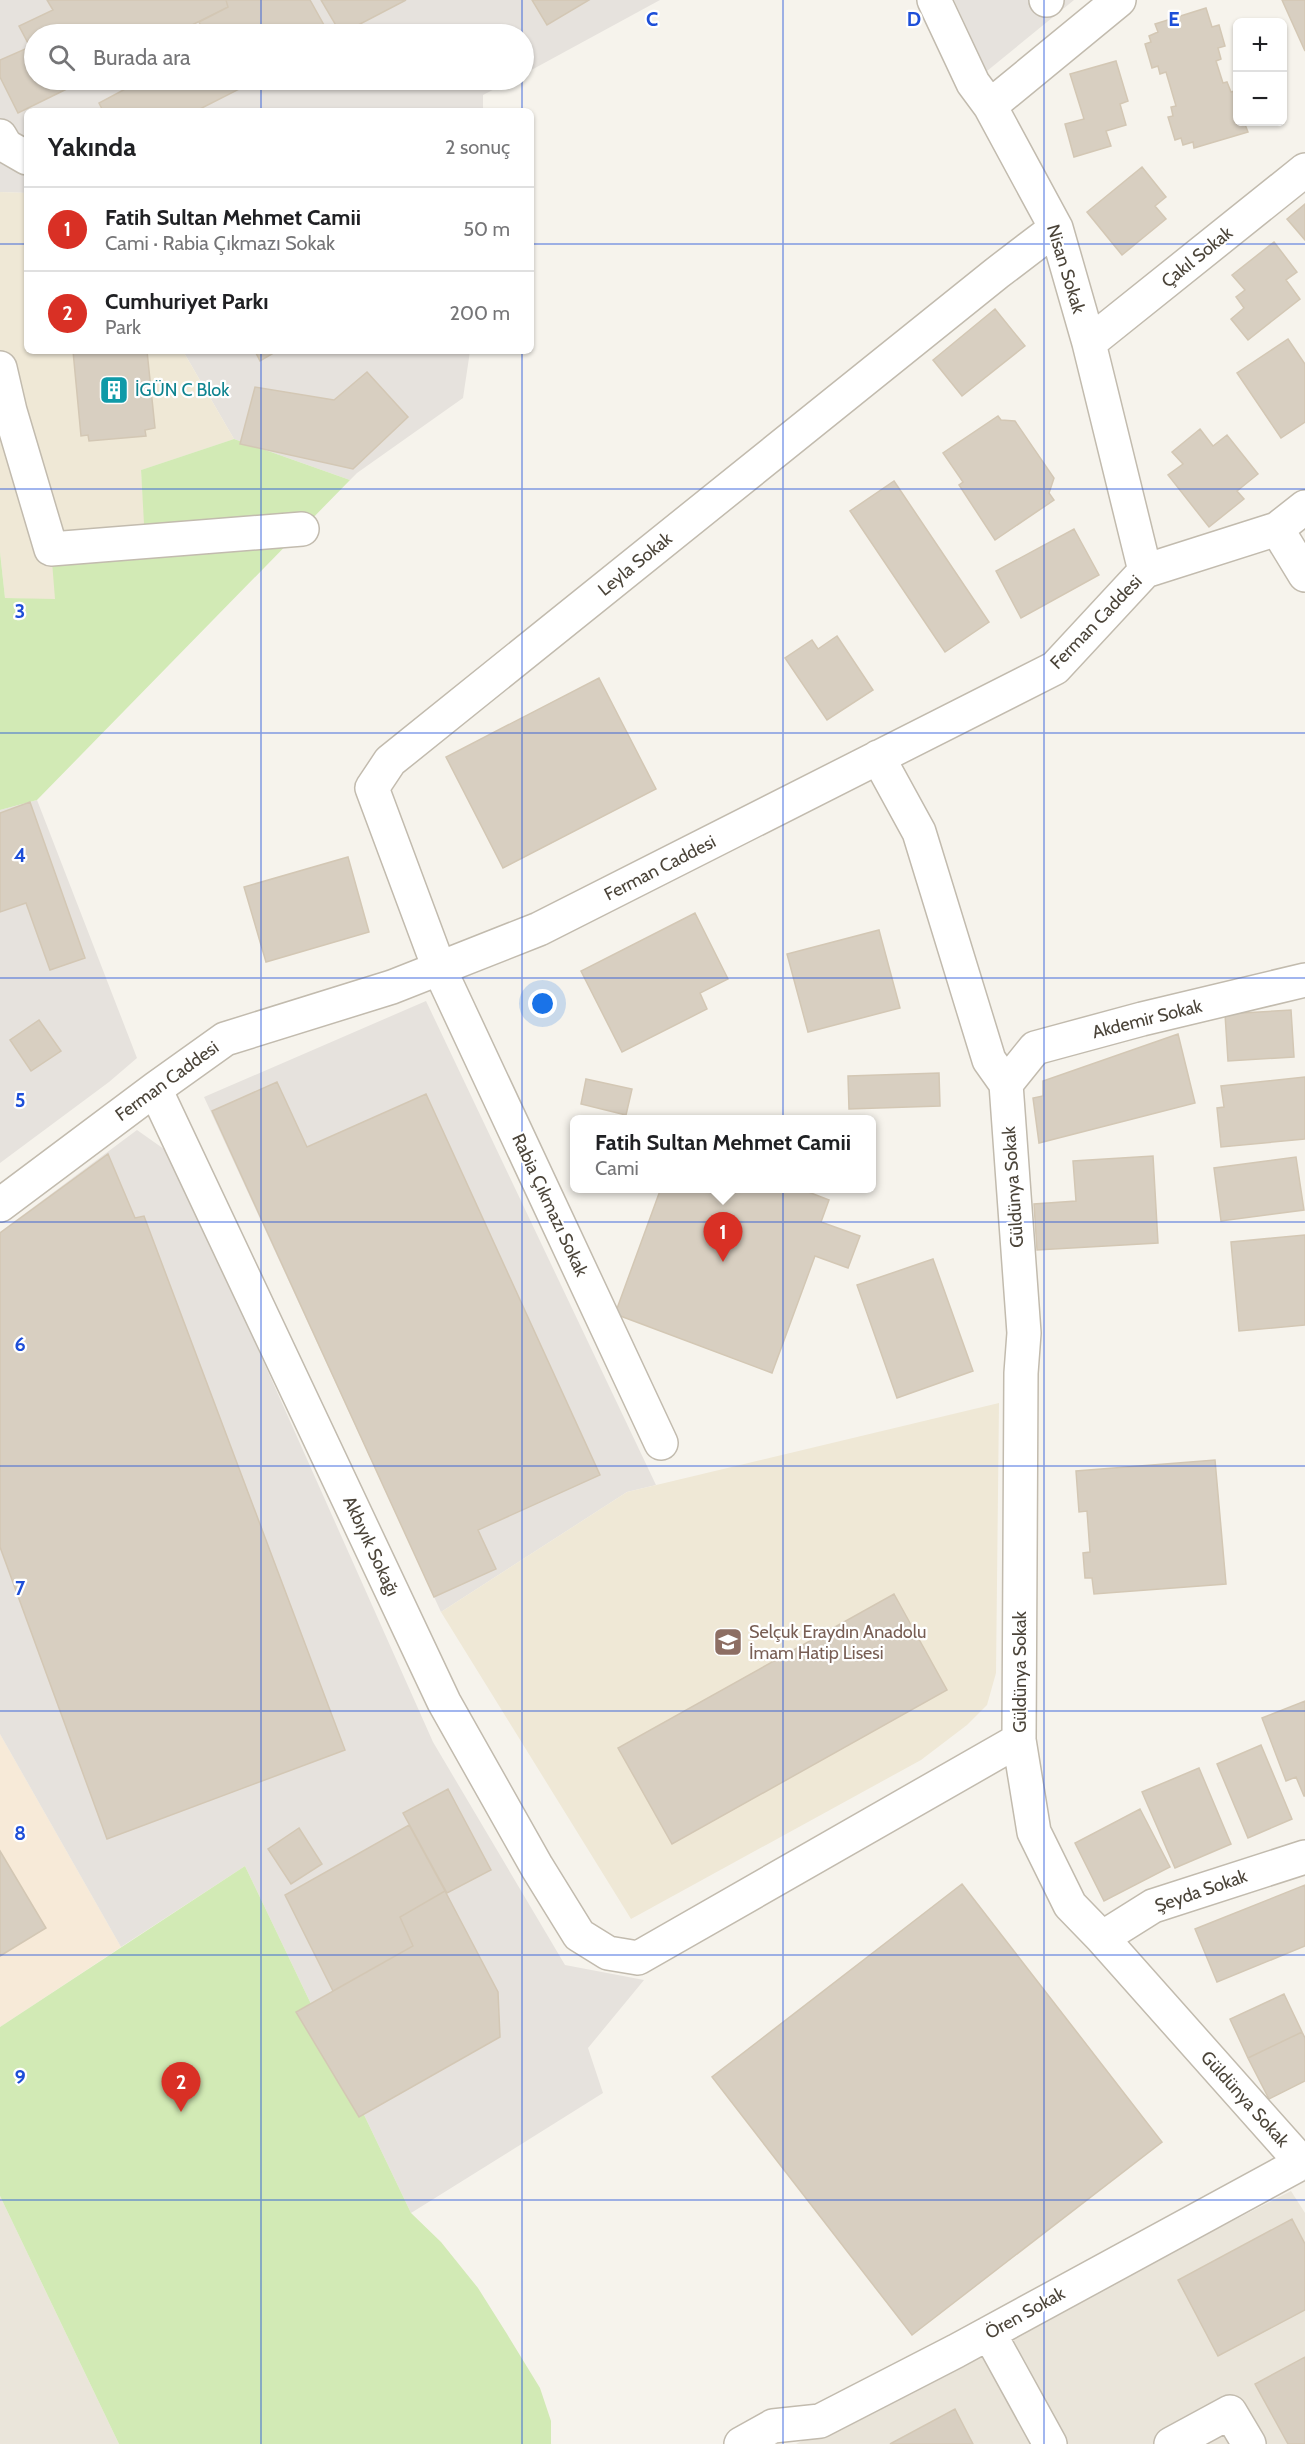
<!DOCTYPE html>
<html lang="tr">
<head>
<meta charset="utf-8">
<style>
	:root { --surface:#fff; --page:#f2f2f2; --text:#202124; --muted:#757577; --line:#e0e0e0; --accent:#d93025 }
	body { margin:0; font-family:Cabin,sans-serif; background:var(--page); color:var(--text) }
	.controls { position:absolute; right:18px; top:18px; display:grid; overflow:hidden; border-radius:9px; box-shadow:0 2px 4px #0004 }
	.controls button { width:54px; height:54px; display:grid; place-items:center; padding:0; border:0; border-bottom:2px solid var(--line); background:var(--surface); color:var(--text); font:30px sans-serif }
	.you { position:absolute; left:543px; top:1004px; width:21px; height:21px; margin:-15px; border:4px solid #fff; border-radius:50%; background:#1a73e8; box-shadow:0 0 0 9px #1a73e833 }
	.badge { display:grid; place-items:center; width:39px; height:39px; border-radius:50%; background:var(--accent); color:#fff; font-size:20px; font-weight:700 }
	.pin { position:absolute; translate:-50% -50px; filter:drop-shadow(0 2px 3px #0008) }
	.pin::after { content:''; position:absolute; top:32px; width:21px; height:18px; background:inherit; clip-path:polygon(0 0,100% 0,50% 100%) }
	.popup { position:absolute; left:570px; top:1115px; width:306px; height:78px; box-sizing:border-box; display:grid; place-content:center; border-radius:9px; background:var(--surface); filter:drop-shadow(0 2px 4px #0005); font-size:20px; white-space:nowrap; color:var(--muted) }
	.popup b { font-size:22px; color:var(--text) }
	.popup::after { content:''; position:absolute; left:50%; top:100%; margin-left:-12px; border:12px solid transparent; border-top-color:var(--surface) }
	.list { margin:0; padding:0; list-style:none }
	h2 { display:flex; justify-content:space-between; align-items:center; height:78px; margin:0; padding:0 24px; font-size:26px }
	h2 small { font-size:20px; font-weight:400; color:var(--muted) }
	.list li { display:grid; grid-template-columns:39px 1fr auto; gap:18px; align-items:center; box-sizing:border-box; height:84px; padding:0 24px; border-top:2px solid var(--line) }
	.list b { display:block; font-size:22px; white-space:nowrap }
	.list p { margin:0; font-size:20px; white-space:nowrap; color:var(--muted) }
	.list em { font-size:20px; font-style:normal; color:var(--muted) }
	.icon { flex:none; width:33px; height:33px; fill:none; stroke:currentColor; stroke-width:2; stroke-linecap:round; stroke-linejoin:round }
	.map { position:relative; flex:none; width:1305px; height:2444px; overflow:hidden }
	.search { position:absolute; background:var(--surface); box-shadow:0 2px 4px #0004; left:24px; top:24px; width:510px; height:66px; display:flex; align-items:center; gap:15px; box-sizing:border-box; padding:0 21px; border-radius:33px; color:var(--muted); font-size:22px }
	.panel { position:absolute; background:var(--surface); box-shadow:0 2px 4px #0004; left:24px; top:108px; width:510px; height:246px; border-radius:9px }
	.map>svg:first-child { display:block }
</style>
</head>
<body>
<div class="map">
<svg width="1305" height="2444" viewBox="0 0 1305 2444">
	<rect width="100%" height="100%" fill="#f6f3ec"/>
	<!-- residential -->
	<path fill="#eae5da" d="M1291,2191l14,22v231h-509z
		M0,2196l119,248h-119z"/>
	<!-- commercial -->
	<path fill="#f7ead8" d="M0,1734l121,213 -121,80z"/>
	<!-- industrial -->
	<path fill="#e6e2dd" d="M0,0h660l-136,74v-40h-490v46h478l-29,15v16h-456v82l-27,-1z
		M954,0h120l-87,71z
		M183,351h287l-7,47 -106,75 -7,7 -116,-41z
		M37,800l100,258 -28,24 -109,81v-353z
		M426,1001l230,484 -29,7 -186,120 -237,-515z
		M137,1130l34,24 262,588 132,223 79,15 -56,68 15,45 -192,120 -166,-347 -124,81 -121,-213v-502z"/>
	<!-- education -->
	<path fill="#efe8d6" d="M0,192l27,1v158h156l51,88 -93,31 5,72 -91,58 -50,-2 -5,-46z
		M999,1403l-3,270 -9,32 -20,20 -46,35 -290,159 -190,-307 186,-120z"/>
	<!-- green -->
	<path fill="#d2eab5" d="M234,439l116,41 -313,320 -37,10v-258l5,46 50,1 -4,-50 94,-7 -4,-72z
		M245,1866l166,347 30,29 37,46 29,46 33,54 11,33v23h-432l-119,-248v-169z"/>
	<!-- building -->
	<path fill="#d8cfc1" stroke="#d3c7b4" stroke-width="1.5" d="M47,0h179l2,7 -54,27h-140v46h51l-67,33 -18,-36v-17l30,-13 -11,-21 34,-16z
		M226,0h84l19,34h-124l-6,-12 29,-15z
		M321,0h85l-65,34z
		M532,0h57l-42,25z
		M1282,0h23v51z
		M1206,8l6,19 7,-2 6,21 -7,2 3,11 -5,2 7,22 4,-1 4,10 7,-2v32h6l4,10 -54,16 -1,-6 -10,3 -2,-7 -6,2 -7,-23 5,-1 -2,-9 5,-1 -10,-34 -6,2 -2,-8 -6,2 -7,-24 6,-2 -2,-6 9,-4 -3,-8z
		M1116,61l12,40 -8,3 6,21 -20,6 5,15 -37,11 -9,-33 19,-5 -14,-45z
		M142,80h115l-61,31h-93l-4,-8z
		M1142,167l24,30 -11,9 11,13 -44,36 -35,-43z
		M1305,204v36l-18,-21z
		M1274,242l23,30 -11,8 14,19 -52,41 -17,-21 13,-11 -8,-11 9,-7 -13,-15z
		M995,309l30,37 -63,50 -29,-36z
		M1288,339l17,25v58l-24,16 -44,-65z
		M73,351h74l8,77 -10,2 1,6 -57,5 -1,-6 -7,1z
		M255,351h22l-17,10z
		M367,372l41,45 -55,52 -113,-25 15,-57 79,13z
		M998,416l3,4 14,1 39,57 -5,15 5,7 -59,40 -36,-55 4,-3 -20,-29z
		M1200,429l13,17 14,-11 31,39 -21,17 7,8 -35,28 -41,-52 15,-11 -11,-12z
		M894,481l95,141 -44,30 -95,-141z
		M1074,529l25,46 -78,43 -25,-47z
		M837,636l36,54 -46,30 -42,-62 27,-18 6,9z
		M599,678l57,111 -153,79 -57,-111z
		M30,802l55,156 -35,12 -24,-67 -26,9v-99z
		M348,857l21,75 -103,30 -22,-75z
		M695,913l33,66 -28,14 7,16 -85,43 -41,-81z
		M879,930l21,78 -92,24 -21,-78z
		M1291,1010l3,47 -66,4 -3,-47z
		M39,1020l22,31 -30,20 -21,-31z
		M1178,1034l17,69 -156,40 -6,-45 10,-2v-15z
		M939,1073l1,33 -91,3 -1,-33z
		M1305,1077v62l-84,8 -4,-39 7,-1 -3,-21z
		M586,1079l46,10 -6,26 -45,-11z
		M277,1082l30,65 119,-53 174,381 -122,55 18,39 -62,28 -222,-486z
		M108,1154l27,64 9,-2 201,534 -238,89 -107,-292v-314z
		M1153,1156l5,87 -121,7 -3,-46 42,-3 -3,-40z
		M1296,1157l8,53 -83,11 -7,-53z
		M661,1188h137l31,12 -8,22 39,14 -12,32 -33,-12 -43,117 -157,-59z
		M1305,1235v90l-66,6 -8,-89z
		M933,1259l40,112 -76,27 -40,-113z
		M1215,1460l11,124 -132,10 -2,-16h-7l-2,-25 7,-1 -3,-41 -8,1 -3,-41z
		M894,1594l53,96 -275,154 -54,-96z
		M1305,1701v95h-1l-8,-19 -10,4 -24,-63z
		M1261,1745l31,74 -44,19 -31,-74z
		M1199,1768l32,76 -56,24 -33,-76z
		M448,1789l43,81 -44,23 -44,-80z
		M1140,1809l30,58 -66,34 -29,-58z
		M409,1825l36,66 -45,26 13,29 -80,45 -48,-96z
		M299,1828l23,36 -31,20 -23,-35z
		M0,1851l46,77 -46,28z
		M962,1884l200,258 -250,193 -200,-258z
		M1305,1885v61l-88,36 -22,-53z
		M445,1891l53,101 2,45 -141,80 -63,-105 117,-66 -13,-29z
		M1284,1994l18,38 -54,26 -18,-39z
		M1302,2032l3,6v43l-36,18 -21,-41z
		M1292,2219l13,25v66l-87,46 -40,-76z
		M1305,2357v87h-17l-33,-60z
		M955,2409l18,35h-83z"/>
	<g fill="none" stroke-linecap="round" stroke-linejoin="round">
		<!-- minor casing -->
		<g stroke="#c2bbae" stroke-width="36">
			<path id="minor" d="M934,0l39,83 17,23
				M1046,0h1
				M1119,0l-129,106 66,122 33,115 56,228
				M0,136l6,10 21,12
				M1089,343l216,-173
				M0,368l10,43 -10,6
				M10,411l41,138 251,-20
				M1277,529l28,46
				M878,757l41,75 70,228 17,24
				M1006,1084l18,249 -3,40 -2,367 15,92 36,73 32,33 200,225
				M1006,1084l29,-36 107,-29 163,-39
				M155,1089l289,613 93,165 42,68 29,18 30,5 381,-218
				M0,1205l155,-116 70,-50 167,-52 147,-58 516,-261 90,-97 132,-42 28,-22
				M661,1443l-222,-475 -67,-180 18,-27 607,-488 59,-45
				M1102,1938l51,-32 152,-49
				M989,2333l61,111
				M741,2444l32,-18 47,-5 136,-70 349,-190
				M1171,2444l59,-32 19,32"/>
		</g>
		<!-- minor -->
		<use href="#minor" stroke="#fff" stroke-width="33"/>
	</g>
	<!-- grid -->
	<path fill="none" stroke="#1d4ed8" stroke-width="1.5" stroke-opacity="0.55" d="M261,0v34M522,0v34M783,0v2444M1044,0v2444M261,80v31M522,80v31M0,244h27M531,244h774M261,351v2093M522,351v2093M0,489h1305M0,733h1305M0,978h1305M0,1222h1305M0,1466h1305M0,1711h1305M0,1955h1305M0,2200h1305"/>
	<!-- icons -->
	<defs>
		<g id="building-square" transform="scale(1.5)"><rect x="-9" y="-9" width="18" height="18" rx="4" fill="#0f9aa8" stroke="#fff"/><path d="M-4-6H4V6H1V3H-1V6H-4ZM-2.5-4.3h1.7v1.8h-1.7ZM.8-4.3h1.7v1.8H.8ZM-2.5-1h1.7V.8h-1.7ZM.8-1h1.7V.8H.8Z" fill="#fff"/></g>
		<g id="school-square" transform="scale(1.5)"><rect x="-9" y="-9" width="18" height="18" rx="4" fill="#8d6e63" stroke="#fff"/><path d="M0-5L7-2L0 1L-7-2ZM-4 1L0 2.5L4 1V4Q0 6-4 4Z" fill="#fff"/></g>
	</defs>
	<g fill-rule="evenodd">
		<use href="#building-square" x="114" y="390"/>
		<use href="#school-square" x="728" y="1642"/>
	</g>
	<g text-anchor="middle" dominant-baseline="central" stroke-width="4.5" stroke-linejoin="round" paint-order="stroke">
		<!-- street labels -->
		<g font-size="18" fill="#4b4439" stroke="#fff">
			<text transform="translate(1197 257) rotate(-39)">Çakıl Sokak</text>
			<text transform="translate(1066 269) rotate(73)">Nisan Sokak</text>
			<text transform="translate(635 564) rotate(-39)">Leyla Sokak</text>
			<text transform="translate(1096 622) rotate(-46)">Ferman Caddesi</text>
			<text transform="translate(660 868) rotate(-27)">Ferman Caddesi</text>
			<text transform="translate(1147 1019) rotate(-14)">Akdemir Sokak</text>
			<text transform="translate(167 1081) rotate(-36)">Ferman Caddesi</text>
			<text transform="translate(1013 1187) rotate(-94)">Güldünya Sokak</text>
			<text transform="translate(550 1205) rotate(65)">Rabia Çıkmazı Sokak</text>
			<text transform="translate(371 1546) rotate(65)">Akbıyık Sokağı</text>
			<text transform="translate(1020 1672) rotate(-90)">Güldünya Sokak</text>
			<text transform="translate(1201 1891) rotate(-19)">Şeyda Sokak</text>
			<text transform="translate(1245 2099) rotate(48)">Güldünya Sokak</text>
			<text transform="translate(1025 2313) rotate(-29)">Ören Sokak</text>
		</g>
		<!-- culture labels -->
		<g font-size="18" fill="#0d838f" stroke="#fff" text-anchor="start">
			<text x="135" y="390">İGÜN C Blok</text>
		</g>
		<!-- education labels -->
		<g font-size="18" fill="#785e54" stroke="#fff" text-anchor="start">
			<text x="749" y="1632">Selçuk Eraydın Anadolu<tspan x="749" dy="21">İmam Hatip Lisesi</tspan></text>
		</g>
	</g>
	<g font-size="20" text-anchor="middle" font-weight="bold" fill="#1d4ed8" stroke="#fff" stroke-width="4.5" stroke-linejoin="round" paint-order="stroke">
		<text x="652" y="26">C</text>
		<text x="914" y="26">D</text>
		<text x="1174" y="26">E</text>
		<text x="20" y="618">3</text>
		<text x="20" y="862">4</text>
		<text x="20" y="1107">5</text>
		<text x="20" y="1351">6</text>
		<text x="20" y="1595">7</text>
		<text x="20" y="1840">8</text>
		<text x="20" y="2084">9</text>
	</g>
</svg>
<div class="controls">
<button>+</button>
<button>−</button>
</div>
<div class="you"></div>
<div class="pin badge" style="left:723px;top:1262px">1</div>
<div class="popup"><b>Fatih Sultan Mehmet Camii</b>Cami</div>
<div class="pin badge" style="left:181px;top:2112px">2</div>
<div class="search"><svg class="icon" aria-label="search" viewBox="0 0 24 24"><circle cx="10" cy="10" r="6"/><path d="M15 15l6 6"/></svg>Burada ara</div>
<section class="panel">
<h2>Yakında<small>2 sonuç</small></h2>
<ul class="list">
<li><span class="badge">1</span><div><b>Fatih Sultan Mehmet Camii</b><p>Cami · Rabia Çıkmazı Sokak</p></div><em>50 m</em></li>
<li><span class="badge">2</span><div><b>Cumhuriyet Parkı</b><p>Park</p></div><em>200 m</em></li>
</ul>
</section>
</div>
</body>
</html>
